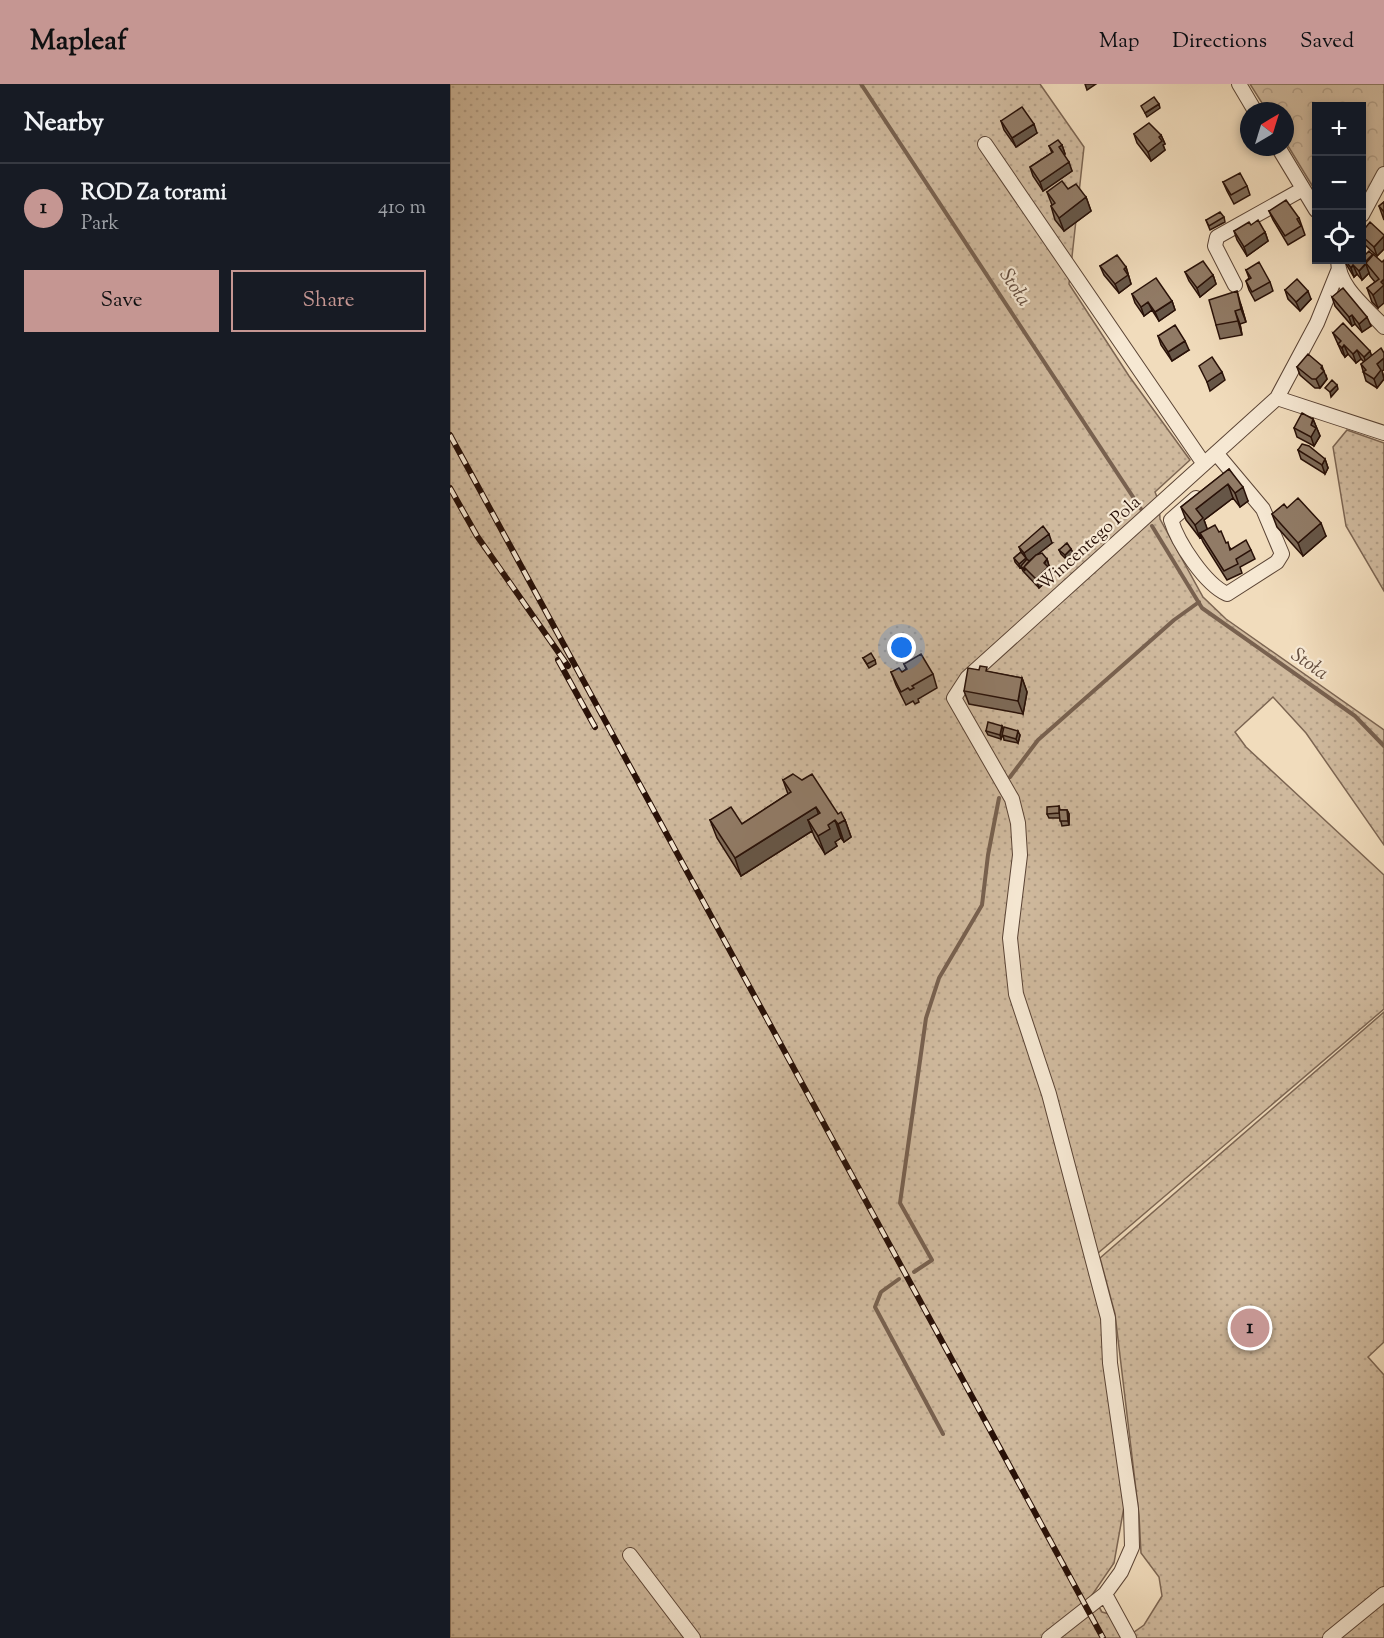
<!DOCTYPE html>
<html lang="en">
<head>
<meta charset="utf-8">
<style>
	:root { --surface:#171b24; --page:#242831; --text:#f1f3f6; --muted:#9ea1a6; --line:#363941; --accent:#c59692 }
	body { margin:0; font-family:"Sorts Mill Goudy",serif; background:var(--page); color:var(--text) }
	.controls { position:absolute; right:18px; top:18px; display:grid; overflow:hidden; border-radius:0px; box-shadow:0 3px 9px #0003 }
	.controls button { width:54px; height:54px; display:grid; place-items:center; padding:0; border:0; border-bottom:2px solid var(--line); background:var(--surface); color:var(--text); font:30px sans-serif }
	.compass { position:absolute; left:790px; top:18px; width:54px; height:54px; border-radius:50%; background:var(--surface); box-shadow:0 3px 9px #0003; rotate:38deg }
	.you { position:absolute; left:452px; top:564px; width:21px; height:21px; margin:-15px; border:4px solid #fff; border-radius:50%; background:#1a73e8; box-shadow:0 0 0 9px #1a73e833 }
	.badge { display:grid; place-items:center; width:39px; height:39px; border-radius:50%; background:var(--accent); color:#111; font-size:20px; font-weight:700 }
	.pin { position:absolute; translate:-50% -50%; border:3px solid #fff; box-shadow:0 2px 6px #0006 }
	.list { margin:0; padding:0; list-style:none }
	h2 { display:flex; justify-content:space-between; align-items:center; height:78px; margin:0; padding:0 24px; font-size:26px }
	h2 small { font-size:20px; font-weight:400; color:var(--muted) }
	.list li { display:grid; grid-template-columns:39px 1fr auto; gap:18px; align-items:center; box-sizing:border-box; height:90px; padding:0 24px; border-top:2px solid var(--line) }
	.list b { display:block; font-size:22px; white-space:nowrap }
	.list p { margin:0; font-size:20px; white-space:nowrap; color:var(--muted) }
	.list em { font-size:20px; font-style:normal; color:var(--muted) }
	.actions { display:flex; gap:12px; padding:18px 24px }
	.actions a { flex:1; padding:14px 0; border:2px solid var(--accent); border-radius:0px; text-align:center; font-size:21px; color:var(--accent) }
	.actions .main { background:var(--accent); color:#111 }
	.icon { flex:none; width:33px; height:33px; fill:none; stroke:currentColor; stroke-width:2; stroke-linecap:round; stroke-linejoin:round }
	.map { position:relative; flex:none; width:934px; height:1554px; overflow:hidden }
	header { display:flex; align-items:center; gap:36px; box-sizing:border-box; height:84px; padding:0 30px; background:var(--accent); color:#111 }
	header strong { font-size:28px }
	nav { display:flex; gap:33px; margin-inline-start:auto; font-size:21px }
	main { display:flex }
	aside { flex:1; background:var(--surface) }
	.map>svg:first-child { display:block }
</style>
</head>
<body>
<header>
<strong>Mapleaf</strong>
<nav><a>Map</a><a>Directions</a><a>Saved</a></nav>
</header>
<main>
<aside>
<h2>Nearby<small></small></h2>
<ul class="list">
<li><span class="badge">1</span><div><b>ROD Za torami</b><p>Park</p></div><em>410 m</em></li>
</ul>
<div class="actions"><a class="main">Save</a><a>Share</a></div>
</aside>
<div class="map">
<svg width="934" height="1554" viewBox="0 0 934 1554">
	<defs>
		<pattern id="green-dots" width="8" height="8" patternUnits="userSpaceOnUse" patternTransform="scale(1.5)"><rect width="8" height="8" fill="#cfb99d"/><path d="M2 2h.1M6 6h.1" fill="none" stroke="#b29e86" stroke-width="1.8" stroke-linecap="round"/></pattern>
		<pattern id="forest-crowns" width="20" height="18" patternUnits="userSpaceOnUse" patternTransform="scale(1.5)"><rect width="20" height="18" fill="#cfb99d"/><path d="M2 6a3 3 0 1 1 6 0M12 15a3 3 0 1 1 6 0" fill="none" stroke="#b29e86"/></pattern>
	</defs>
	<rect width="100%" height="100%" fill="#f1dcbc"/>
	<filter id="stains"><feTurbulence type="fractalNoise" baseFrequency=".00333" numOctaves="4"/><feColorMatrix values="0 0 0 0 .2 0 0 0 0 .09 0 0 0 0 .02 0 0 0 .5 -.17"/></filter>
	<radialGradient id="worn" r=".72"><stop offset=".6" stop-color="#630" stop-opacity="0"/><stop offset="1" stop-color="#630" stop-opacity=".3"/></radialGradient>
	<!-- green -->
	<path fill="url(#green-dots)" stroke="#7c6552" stroke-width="1.5" d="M0,0h590l44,63 -15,137 60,92 61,84 -35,32 4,10 1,17 43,78 23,22 158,111v115l-78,-112 -33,-36 -38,35 11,15 138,128v134l-294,251 18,90 19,140 -13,73 -22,32 10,17 7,2 13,24h-672z
		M897,346l37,13v148l-38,-65 -13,-79z
		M934,928v330l-16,15 16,18v211l-60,52h-192l-2,-3 14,-10 18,-29 -3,-19 -18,-24 -2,-38 -24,-201 -15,-56z
		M934,1511v43h-52z"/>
	<!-- forest -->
	<path fill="url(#forest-crowns)" stroke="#7c6552" stroke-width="1.5" d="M800,0h134v83l-22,39v-100h-46v86l-31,-51v-30h-18z"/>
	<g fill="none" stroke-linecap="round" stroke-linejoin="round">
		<!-- stream -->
		<path stroke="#78614f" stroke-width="4" d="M411,0l280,425
			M702,442l50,82 153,108 29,30
			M560,693l28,-37 136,-120 25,-18
			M464,1188l18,-12 -32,-57 26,-185 13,-40 43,-73 6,-50 11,-57
			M449,1195l-18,13 -6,15 68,127"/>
		<!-- minor casing -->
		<g stroke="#5b4435" stroke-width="16">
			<path id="minor" d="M789,0l16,27
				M535,60l219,320
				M828,63l38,63
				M912,131l22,-41
				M888,176c0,27 28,47 46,67
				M785,201l-20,-39 2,-9 86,-48
				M827,314l107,35
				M746,414l-25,22c7,23 34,64 56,74l50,-32 5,-8 -19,-45 -47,-56
				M180,1471l63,83
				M655,1510l24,44
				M599,1554l56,-44 16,-22 11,-25 -1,-38 -21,-146 -2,-45 -59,-224 -33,-100 -6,-56 10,-83 -2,-32 -6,-24 -58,-101 13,-20 310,-280 40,-75 21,-52
				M880,1554l54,-44"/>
		</g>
		<!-- minor -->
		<use href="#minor" stroke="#f6e8d3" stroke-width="14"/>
		<!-- rail casing -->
		<g stroke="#291108" stroke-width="6">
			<path id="rail" d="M0,351l653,1203
				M0,404l27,48 91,130
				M108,576l37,67"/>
		</g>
		<!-- rail -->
		<use href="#rail" stroke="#f6e8d3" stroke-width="4" stroke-dasharray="11" stroke-linecap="butt"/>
	</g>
	<!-- wall -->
	<path fill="#7d6a58" stroke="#291108" stroke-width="1.5" d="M551,37l36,12 -21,14 -12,-17z
		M684,50l27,1 4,9 -2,1 2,5 -14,11 -14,-18z
		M612,61l3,9 -1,1 8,16 -29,20 -10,-15 -3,-9 22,-14 -3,-7z
		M773,98l24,4 3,9 -16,9 -7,-13z
		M618,105l18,8 5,14 -27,20 -9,-11 -4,-14 1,-1 -5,-13z
		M934,118v18l-5,-14z
		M819,127l30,7 6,17 -17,10 -15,-25z
		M774,133l1,5 -15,8 -4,-10z
		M801,141l14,7 3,9 -21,15 -10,-16 -3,-9z
		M912,148l22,3v14l-7,7 -14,-13 -1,-3z
		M913,173l19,5 -4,46 -6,-6 -5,-14 8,-6 -5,-6 -1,-3 -7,7 -5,-6 -3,3 -8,-13 -2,-4h18z
		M650,182l26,1 5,17 -12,9 -15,-18z
		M796,186l24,12 3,9 -18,10 -6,-11 -3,-9 3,-3z
		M735,188l28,3 3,9 -16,13 -11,-16z
		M835,206l26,9 -11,12 -12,-12z
		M682,210l40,7 3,9 -16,11 -7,-11 -8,6 -9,-13z
		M882,213l39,29 -9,6 -7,-8 -3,2 -17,-20z
		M791,221l5,17 -6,2 2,11 -22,4 -4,-14z
		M883,249l39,22 10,16 2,6v2l-7,9 -11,-7 -5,-17 3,-2 -3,-3 -5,4 -8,-9 -3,3 -3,-4z
		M708,252l31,14 -17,11 -11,-16z
		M847,283l29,8 1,4 -7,9h-5l-15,-13z
		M863,335l7,17 -6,10 -17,-9 -3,-9z
		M848,366l27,9 3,9 -3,6 -24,-15z
		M779,385l19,32 -8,6 -7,-9 -29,22 3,9 19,14 5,6 20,1 4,9 -15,8 2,6 -15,7 -24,-38 -2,-5 -1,1 -14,-18 -5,-13z
		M837,424l39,28 -23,20 -26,-29 -5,-13z
		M602,459l-16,12 11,4 5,17 -13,12 -16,-17 -2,-4 -1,1 -5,-6 -1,-4 7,-6 -2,-5z
		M621,465l2,4 -7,6 -5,-5 -2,-4z
		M413,574l12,2 1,4 -7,4z
		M454,580l29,10 4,14 -19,11 1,3 -4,2 -2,-3 -7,4 -10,-20 -5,-13h11l4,-3z
		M539,588l33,6 5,14 -4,22 -54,-10 -5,-13z
		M552,642l2,5 16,4 -2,8 -14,-3 -1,-6 -2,5 -13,-4 -2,-4z
		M333,696l62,40 6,17 -7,5 -3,-4 -6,4 2,4 -12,8 -10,-16 -3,-7 -71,45 -24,-38 -7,-18 32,4 46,-30z
		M609,722l1,4h7l2,4v11l-7,1 -2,-8h-11l-2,-4z"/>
	<!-- shaded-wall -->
	<path fill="#665647" stroke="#291108" stroke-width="1.5" d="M635,0h11l-9,6z
		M709,20l1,4 -13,9 -2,-4z
		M584,40l3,9 -21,14 -4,-9z
		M711,51l4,9 -2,1 2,5 -14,11 -3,-9 11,-15z
		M612,61l3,9 -3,2 -3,-9z
		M619,78l3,9 -29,20 -3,-9z
		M636,113l5,14 -27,20 -5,-13z
		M815,148l3,9 -21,15 -3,-9z
		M934,152v13l-7,7 -3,-9z
		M916,180l3,9 -7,7 -3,-9z
		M903,181l4,9 -3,3 -3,-9z
		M676,183l5,17 -12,9 -4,-9 9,-15z
		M763,191l3,9 -16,13 -3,-9z
		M934,195v24l-6,5 -5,-13 8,-13z
		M787,207l4,14 5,17 -5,-13z
		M858,207l3,8 -11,12 -4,-9z
		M722,217l3,9 -16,11 -4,-9z
		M698,218l4,8 -8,6 -3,-9z
		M785,227l5,13 2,11 -4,-14z
		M902,231l3,9 -3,2 -3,-9z
		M917,233l4,9 -9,6 -3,-8z
		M735,257l4,9 -17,11 -4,-9z
		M894,261l4,9 -3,3 -3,-9z
		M907,266l4,9 -5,4 -3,-9z
		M920,267l3,9 -6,6 -3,-9z
		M934,274v12l-2,1 2,8 -7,9 -3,-9 3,-15z
		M872,282l5,13 -7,9 -4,-9 5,-11z
		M772,288l3,8 -15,11 -3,-9z
		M887,301l1,4 -7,8 -1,-5z
		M863,335l7,17 -6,10 -3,-9v-12z
		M875,375l3,9 -3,6 -3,-9z
		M778,400l5,14 -29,22 4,11 -8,2 1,4 -1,1 -5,-13 1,-16z
		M793,403l5,14 -8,6 -5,-14z
		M871,439l5,13 -23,20 -5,-13z
		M599,450l3,9 -32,25 -1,-4 7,-6 -2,-5z
		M621,465l2,4 -7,6 -1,-4z
		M597,475l5,17 -13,12 -3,-9z
		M572,594l5,14 -4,22 -5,-13z
		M552,642l2,5 -3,8 -1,-4z
		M568,647l2,4 -2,8 -2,-4z
		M366,723l6,17 -14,-4 4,11 -71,45 -6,-18z
		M617,726l2,4v11l-1,-4z
		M385,736l6,18 -6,4 2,4 -12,8 -7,-18 10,-11z
		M395,736l6,17 -7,5 -6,-18z"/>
	<!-- building -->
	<path fill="#917b66" stroke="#291108" stroke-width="1.5" d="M704,13l5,7 -14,9 -4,-7z
		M572,23l12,17 -22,14 -11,-17z
		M699,39l12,12 -2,2 3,4 -14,11 -14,-18z
		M608,56l4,5 -3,2 10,15 -29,20 -10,-15 23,-15 -4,-6z
		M790,89l7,13 -16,9 -8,-13z
		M612,97l6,8 8,-5 10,13 -27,21 -8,-12 4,-3 -8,-11z
		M836,116l13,18 -2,1 4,7 -16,10 -16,-25z
		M934,118v10l-5,-6z
		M770,128l4,5 -15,9 -3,-6z
		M808,136l7,12 -21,15 -10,-16 15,-9 2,3z
		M920,138l14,13v1l-10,11 -12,-11v-4z
		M919,167l4,4 -14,16 -6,-6 -2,3 -6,-8h17v-5l1,2z
		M923,170l9,8 2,-2v19l-3,3 3,3 -11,10 -6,-7 12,-9 -14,-17z
		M667,171l9,12 -2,2 4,6 -13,9 -15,-18z
		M753,177l10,14 -16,13 -12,-16z
		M809,178l11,20 -18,10 -6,-11 5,-3 -5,-8z
		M706,194l16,23 -17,11 -7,-10 -7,5 -9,-13z
		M847,195l11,12 -12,11 -11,-12z
		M893,204l24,29 -8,7 -7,-9 -3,2 -17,-20z
		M787,207l4,18 -6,2 3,10 -22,4 -7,-25z
		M893,239l27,28 -6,6 -7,-7 -4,4 -9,-9 -2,3 -4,-4 3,-3 -8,-8z
		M725,241l10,16 -17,11 -10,-16z
		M931,264l3,5v5l-7,6 4,6 -7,9 -11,-7 3,-2 -5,-6z
		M858,270l14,12 -1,2 3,3 -8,8h-4l-15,-12z
		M762,273l10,15 -15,10 -8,-16z
		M882,296l5,5 -7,7 -5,-4z
		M852,329l11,6 -2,6 5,3 -5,9 -17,-9z
		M852,360l7,2 16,13 -3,6 -24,-15z
		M779,385l14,18 -8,6 -7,-9 -32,25 7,9 -8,7 -14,-18z
		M848,414l23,25 -23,20 -26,-29 12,-10 3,4z
		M765,441l4,7 2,-1 5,12 2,-1 2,8 16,-10 5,10 -15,9 2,5 -14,7 -24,-38z
		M593,442l6,8 -25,19 -5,-6z
		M617,459l4,6 -6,6 -6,-5z
		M571,468l5,6 -7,6 -5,-6z
		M592,469l5,6 -3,4 4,4 -12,12 -12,-12 12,-12z
		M577,475l2,2 -5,6 1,4 -4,-5z
		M421,569l4,7 -8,4 -4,-6z
		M471,570l12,20 -21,12 2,2 -4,2 -2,-2 -7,4 -10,-20 8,-4 3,4 5,-3 -3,-5z
		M530,582l7,1 -1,4 36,7 -4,23 -54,-10 4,-23 11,2z
		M538,638l14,4 -2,9 -14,-4z
		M554,643l14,4 -2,8 -14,-4z
		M343,690l9,6 10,-6 26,40 3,-2 4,8 -7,4 -3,-4 -7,5 2,4 -12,7 -10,-16 12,-7 -4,-6 -81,51 -25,-38 21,-13 11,17 49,-32 -8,-12z
		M609,722v7l-12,1v-7z
		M609,726h8l1,11h-8z"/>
	<g text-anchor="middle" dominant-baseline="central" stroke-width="4.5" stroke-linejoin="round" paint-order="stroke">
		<!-- street labels -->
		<g font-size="18" fill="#291108" stroke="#f6e8d3">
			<text transform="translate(640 460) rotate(-42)">Wincentego Pola</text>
		</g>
		<!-- water labels -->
		<g font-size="20" font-style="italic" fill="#644d3e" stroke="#f6e8d3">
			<text transform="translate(564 204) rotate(57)">Stoła</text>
			<text transform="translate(859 581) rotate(35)">Stoła</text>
		</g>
	</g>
	<rect width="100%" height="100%" filter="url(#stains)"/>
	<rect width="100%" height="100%" fill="url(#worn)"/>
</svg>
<div class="controls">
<button>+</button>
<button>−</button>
<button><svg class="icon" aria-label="locate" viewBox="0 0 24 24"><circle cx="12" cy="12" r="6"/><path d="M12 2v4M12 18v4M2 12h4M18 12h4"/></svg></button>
</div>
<svg class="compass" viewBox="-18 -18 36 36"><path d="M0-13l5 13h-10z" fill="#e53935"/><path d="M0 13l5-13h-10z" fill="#9ea1a6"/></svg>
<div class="you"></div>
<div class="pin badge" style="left:800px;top:1244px">1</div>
</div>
</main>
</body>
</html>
